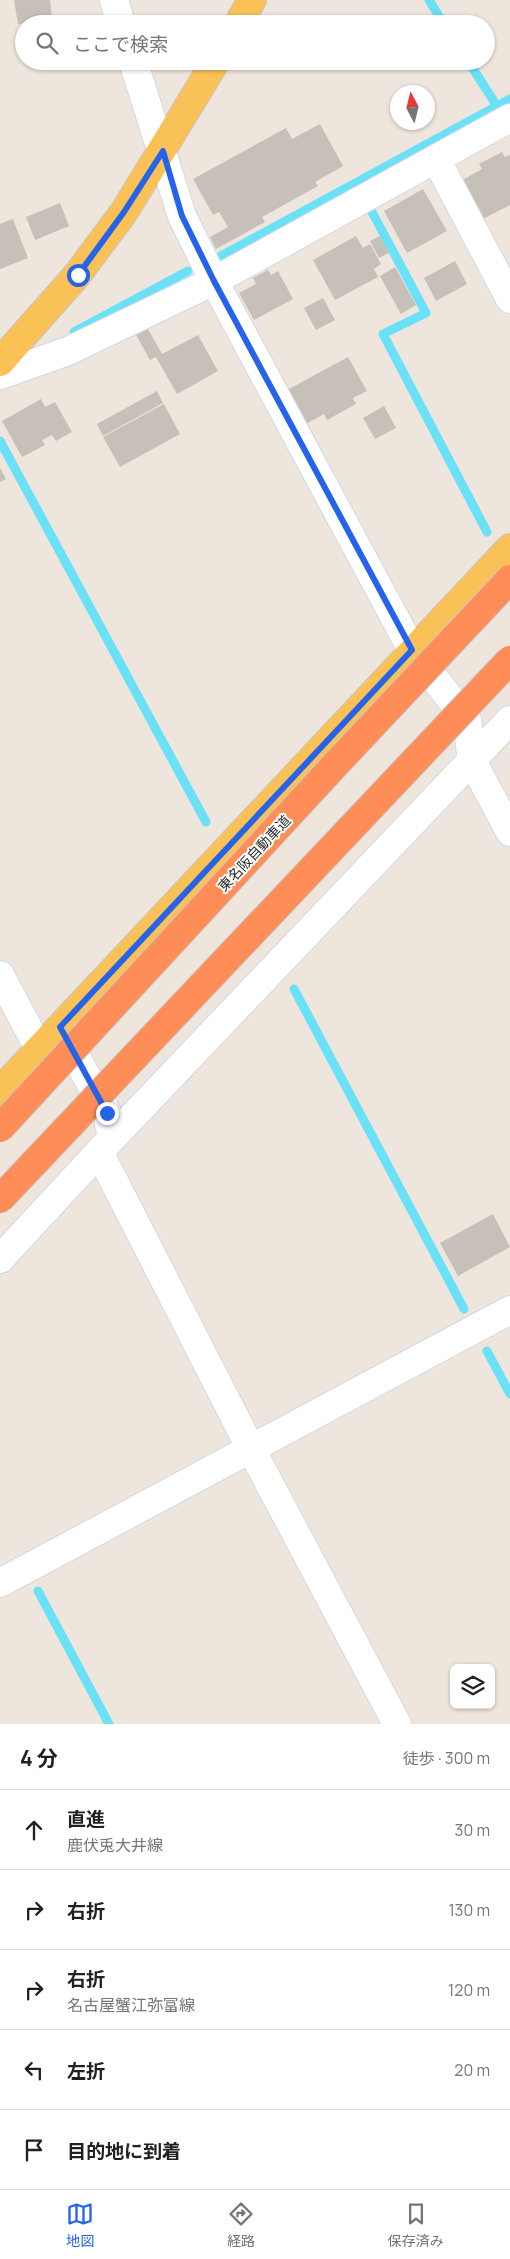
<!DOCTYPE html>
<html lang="ja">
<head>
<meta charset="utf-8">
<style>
	:root { --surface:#fff; --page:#f2f2f2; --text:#202124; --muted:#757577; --line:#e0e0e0; --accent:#2563eb }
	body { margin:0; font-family:Manrope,"Noto Sans JP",sans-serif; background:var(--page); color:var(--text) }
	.controls { position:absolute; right:15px; bottom:15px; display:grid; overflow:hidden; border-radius:8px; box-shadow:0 1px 4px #0004 }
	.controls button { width:45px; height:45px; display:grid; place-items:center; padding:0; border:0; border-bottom:1px solid var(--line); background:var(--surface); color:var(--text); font:25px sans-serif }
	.compass { position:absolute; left:390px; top:85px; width:45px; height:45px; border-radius:50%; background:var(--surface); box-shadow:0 1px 4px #0004; rotate:353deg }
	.stop { position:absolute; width:15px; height:15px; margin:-11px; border:4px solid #2563eb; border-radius:50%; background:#fff }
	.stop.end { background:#2563eb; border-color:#fff; box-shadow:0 1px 5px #0008 }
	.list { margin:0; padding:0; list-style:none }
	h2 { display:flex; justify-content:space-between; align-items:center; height:65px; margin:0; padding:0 20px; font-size:21px }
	h2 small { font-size:16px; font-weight:400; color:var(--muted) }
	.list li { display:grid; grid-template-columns:32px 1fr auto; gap:15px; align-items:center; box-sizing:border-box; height:80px; padding:0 20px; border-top:1px solid var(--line) }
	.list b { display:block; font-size:19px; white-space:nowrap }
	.list p { margin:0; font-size:16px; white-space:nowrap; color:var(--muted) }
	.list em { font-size:16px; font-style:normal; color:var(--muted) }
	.icon { flex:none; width:28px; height:28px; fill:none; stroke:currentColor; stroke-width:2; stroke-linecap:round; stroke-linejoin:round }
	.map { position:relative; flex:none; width:510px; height:1724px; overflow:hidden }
	.search { position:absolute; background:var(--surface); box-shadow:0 1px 4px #0004; left:15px; right:15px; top:15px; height:55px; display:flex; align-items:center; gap:12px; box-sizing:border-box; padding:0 18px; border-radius:28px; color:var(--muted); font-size:19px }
	.sheet { height:465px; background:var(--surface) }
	nav { display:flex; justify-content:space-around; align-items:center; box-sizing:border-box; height:70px; border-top:1px solid var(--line); background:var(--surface); font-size:14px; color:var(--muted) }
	nav a { display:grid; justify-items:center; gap:2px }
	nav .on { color:var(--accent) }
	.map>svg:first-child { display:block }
</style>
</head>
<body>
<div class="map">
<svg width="510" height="1724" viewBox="0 0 510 1724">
	<rect width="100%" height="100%" fill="#eee5dd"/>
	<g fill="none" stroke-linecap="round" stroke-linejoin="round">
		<!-- stream -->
		<path stroke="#6ae1f7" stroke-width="9" d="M429,0l15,24
			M468,61l27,42
			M372,212l54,101 -43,21 104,198
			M221,256l289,-157
			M74,332l114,-61
			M0,441l206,381
			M294,989l170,320
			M487,1351l23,43
			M38,1591l71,133"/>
	</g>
	<!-- building -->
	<path fill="#c6c0b8" d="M14,0h36l2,19 -34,5z
		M258,61h18l-14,8z
		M320,124l23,42 -28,16 3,4 -56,31 3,5 -49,27 -6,-12 18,-10 -9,-15 -6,3 -20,-36 93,-51 6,11z
		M502,152l3,5 5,-2v50l-31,16 -20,-39 23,-13 -3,-5z
		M423,189l24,42 -40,22 -23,-42z
		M60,203l9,23 -34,14 -9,-23z
		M13,219l15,39 -28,11v-45z
		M356,236l7,12 7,-4 11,20 -7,5 4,8 -43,23 -22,-40z
		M380,236l9,17 -10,5 -9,-17z
		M455,261l12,23 -31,17 -12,-23z
		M395,267l21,38 -15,9 -21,-38z
		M268,270l3,5 7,-4 15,28 -39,21 -15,-27 17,-9 -3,-6z
		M323,298l12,22 -19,10 -12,-22z
		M148,329l14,25 36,-19 20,36 -41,23 -21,-37 -6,3 -14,-25z
		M348,357l19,34 -14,7 3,6 -29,16 -3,-6 -18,10 -19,-34z
		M157,391l6,12 -60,33 -6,-12z
		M41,399l4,8 10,-5 17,30 -16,9 -4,-6 -10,5 3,5 -23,12 -20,-36z
		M164,404l16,30 -60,33 -17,-30z
		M384,406l12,22 -21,11 -12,-21z
		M0,468l6,11 -6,3z
		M493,1214l17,33 -52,29 -18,-33z"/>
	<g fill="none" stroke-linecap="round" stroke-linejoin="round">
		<!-- minor casing -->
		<g stroke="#d2d8e5" stroke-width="30">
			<path id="minor" d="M114,0l7,24
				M133,61l49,155 32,65 198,369 55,70 5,41 38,71
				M436,159l74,140
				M0,375l68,-24 146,-70 296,-163
				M0,975l39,74
				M61,1030l46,83 5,25
				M99,1152l152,297 146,275
				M0,1259l99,-107 411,-432
				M0,1583l510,-273"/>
		</g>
		<!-- major casing -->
		<g stroke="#c8c8c8" stroke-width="30">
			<path id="major" d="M238,24l14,-24
				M0,362l77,-87 47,-63 92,-151
				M0,1091l510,-543"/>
		</g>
		<!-- minor -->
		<use href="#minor" stroke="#fff" stroke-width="28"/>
		<!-- major -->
		<use href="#major" stroke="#fac156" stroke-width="28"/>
		<!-- highway-bridge casing -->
		<g stroke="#c8c8c8" stroke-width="30" stroke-linecap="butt">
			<path id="highway-bridge" d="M0,1128l334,-362 176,-187
				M0,1199l510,-539"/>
		</g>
		<!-- highway-bridge -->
		<use href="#highway-bridge" stroke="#ff8d57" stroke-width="28"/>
	</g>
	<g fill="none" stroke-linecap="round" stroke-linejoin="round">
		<!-- route -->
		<path stroke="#2563eb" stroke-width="6" d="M78,275l46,-63 39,-61 19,65 32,65 198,369 -352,377 47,86"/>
	</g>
	<g text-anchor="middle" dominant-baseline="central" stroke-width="4" stroke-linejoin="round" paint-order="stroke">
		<!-- street labels -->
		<g font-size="14" fill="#2c2c2c" stroke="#fff">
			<text transform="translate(254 853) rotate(-47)">東名阪自動車道</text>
		</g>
	</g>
</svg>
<div class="controls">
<button><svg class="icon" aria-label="layers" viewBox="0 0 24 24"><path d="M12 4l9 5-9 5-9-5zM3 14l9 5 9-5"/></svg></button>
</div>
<svg class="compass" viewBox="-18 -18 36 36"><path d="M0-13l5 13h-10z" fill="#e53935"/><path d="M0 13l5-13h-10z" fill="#757577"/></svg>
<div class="stop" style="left:78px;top:275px"></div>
<div class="stop end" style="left:107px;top:1113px"></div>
<div class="search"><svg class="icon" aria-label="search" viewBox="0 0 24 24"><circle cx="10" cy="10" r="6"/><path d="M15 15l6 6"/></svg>ここで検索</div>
</div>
<section class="sheet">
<h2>4 分<small>徒歩 · 300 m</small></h2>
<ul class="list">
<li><svg class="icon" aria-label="ahead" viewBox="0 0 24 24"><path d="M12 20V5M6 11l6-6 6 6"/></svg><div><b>直進</b><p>鹿伏兎大井線</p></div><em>30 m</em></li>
<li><svg class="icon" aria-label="right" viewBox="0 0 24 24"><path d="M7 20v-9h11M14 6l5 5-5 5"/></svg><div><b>右折</b></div><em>130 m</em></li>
<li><svg class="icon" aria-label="right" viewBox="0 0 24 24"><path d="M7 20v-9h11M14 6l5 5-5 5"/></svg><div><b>右折</b><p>名古屋蟹江弥富線</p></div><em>120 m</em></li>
<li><svg class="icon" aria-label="left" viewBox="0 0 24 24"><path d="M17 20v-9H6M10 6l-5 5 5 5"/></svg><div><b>左折</b></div><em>20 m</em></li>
<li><svg class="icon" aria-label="arrive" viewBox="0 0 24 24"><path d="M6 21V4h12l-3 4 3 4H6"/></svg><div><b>目的地に到着</b></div></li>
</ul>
</section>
<nav>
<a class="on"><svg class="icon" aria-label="map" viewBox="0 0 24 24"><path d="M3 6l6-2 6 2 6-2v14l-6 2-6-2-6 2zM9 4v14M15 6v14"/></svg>地図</a>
<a><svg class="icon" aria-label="directions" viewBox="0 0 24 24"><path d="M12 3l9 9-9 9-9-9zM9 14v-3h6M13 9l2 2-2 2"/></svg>経路</a>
<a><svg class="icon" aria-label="saved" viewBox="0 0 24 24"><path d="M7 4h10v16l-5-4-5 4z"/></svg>保存済み</a>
</nav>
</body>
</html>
